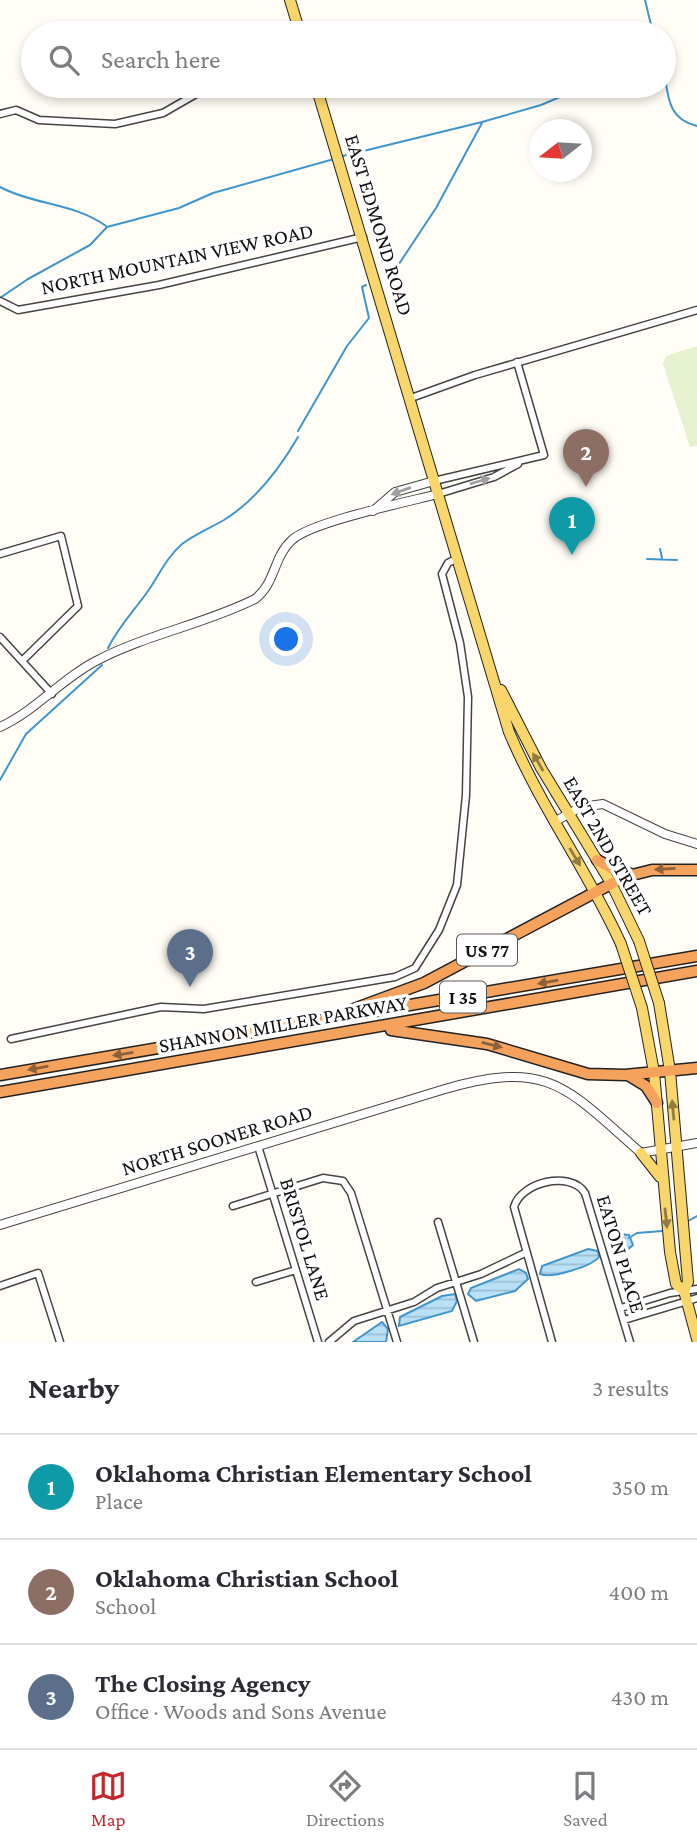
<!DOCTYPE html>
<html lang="en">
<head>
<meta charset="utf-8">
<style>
	:root { --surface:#fff; --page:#f7f7f7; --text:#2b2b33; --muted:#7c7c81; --line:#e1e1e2; --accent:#c4262e }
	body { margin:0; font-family:"Crimson Pro",serif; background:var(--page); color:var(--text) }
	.compass { position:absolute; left:529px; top:119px; width:63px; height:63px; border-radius:50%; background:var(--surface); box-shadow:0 4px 10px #0003; rotate:253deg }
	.you { position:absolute; left:287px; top:640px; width:24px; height:24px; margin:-18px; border:5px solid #fff; border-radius:50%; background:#1a73e8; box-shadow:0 0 0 10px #1a73e833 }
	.badge { display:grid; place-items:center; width:46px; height:46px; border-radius:50%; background:var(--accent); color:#fff; font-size:23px; font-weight:700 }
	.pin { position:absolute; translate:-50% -58px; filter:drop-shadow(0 2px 4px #0008) }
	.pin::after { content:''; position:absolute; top:37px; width:24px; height:21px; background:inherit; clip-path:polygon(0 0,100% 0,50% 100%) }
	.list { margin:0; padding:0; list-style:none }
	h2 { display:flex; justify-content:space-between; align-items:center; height:91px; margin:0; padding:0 28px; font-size:30px }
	h2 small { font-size:23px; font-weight:400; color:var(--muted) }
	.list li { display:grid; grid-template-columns:46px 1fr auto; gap:21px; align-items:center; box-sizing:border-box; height:105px; padding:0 28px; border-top:2px solid var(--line) }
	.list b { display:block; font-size:26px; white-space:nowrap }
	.list p { margin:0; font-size:23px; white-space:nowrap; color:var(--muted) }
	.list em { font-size:23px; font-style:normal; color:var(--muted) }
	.icon { flex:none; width:38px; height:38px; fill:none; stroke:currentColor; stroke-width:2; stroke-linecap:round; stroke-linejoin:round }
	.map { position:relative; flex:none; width:697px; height:1342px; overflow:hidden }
	.search { position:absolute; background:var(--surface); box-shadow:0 4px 10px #0003; left:21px; right:21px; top:21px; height:77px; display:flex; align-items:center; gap:18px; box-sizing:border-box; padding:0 24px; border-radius:38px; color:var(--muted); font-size:26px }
	.sheet { height:406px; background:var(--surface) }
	nav { display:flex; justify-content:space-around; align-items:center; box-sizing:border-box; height:98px; border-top:2px solid var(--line); background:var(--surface); font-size:19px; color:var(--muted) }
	nav a { display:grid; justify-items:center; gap:4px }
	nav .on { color:var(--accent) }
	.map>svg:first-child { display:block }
</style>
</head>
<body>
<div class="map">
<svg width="697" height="1342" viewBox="0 0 697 1342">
	<defs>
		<pattern id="water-rules" width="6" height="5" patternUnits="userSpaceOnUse" patternTransform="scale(1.75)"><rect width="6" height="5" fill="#b9e0f7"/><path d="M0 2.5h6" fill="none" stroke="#9ebfd3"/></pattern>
	</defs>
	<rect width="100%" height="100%" fill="#fffdf5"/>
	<!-- pitch -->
	<path fill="#e6f2cf" d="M697,346v100l-7,1 -27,-83 3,-8z"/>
	<!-- water -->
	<path fill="url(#water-rules)" stroke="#3f96cf" stroke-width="2" d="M619,1234l10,1 4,10 -8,7 -13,1 -2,-6z
		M588,1249l10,2 1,6c-7,9 -48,22 -59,17l2,-8z
		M519,1269l7,4 2,6 -13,12 -39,10 -8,-7 3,-6z
		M455,1294l2,7 -5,10 -53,15 1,-9 42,-21z
		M382,1322l6,7 -2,13h-33z"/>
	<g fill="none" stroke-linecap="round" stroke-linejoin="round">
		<!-- stream -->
		<path stroke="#3f96cf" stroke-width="2" d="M645,0l8,33
			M664,70c4,25 3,49 33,56
			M343,156l139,-34 59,-17 45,-19
			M0,187c34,18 74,16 106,39
			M391,276l45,-68 46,-85
			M0,298l28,-19 62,-34 17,-18 72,-19 34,-15 121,-34
			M298,431l49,-85 22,-28 -7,-31 4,-2
			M660,549l2,9
			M647,559l30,1
			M108,648c11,-22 26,-37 40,-57 11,-16 19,-34 34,-47 13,-10 28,-16 42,-24 32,-20 56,-52 74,-83
			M0,780l26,-46 76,-69
			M688,1221l9,-5
			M629,1238l8,-5 25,-2"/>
		<!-- minor casing -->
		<g stroke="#444" stroke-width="9">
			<path id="minor" d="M0,114l16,-4 23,10 76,4 48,-11 47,-27
				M0,301l18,9 141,-25 204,-48
				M411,398l64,-23 222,-65
				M434,481l110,-26 -27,-93
				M438,494l56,-17 24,-13
				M0,554l61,-18 17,70 -56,55
				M0,637l52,57
				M11,1039l150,-32 43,2 191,-32 20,-9 24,-38 18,-45 9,-90 2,-98 -8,-54 -18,-69 6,-11 10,-5
				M258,1146l60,196
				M233,1206l90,-28 20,3 8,12 46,149
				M438,1222l36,120
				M256,1282l40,-12
				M0,1286l38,-13 22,69
				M621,1308l49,-15 27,-4
				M624,1320l73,-22
				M329,1342l25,-21 60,-19 23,-14 44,-14 44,-21
				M552,1342l-38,-135c7,-25 56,-37 71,-14l45,149"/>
		</g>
		<!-- tertiary casing -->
		<g stroke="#444" stroke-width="10">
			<path id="tertiary" d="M373,511l22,-19 39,-11
				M0,727c37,-17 62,-49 98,-67 50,-26 107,-36 157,-61 21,-16 18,-42 37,-59 19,-18 115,-38 146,-46
				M554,822l27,-15 22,-3 62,30 32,10
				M0,1225l445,-136c104,-30 121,-2 196,64l56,-10"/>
		</g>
		<!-- primary casing -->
		<g stroke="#222" stroke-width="12">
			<path id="primary" d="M290,0l10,33
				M316,86l193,646c31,74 79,139 112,212
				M501,690l40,78 70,115 28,58
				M659,1003l11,68 18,211 -4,9
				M642,1008l12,64 16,180 6,32 8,7 13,48
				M641,1153l19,24"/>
		</g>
		<!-- motorway casing -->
		<g stroke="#222" stroke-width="13">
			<path id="motorway" d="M597,860l20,11 14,3
				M351,1010l73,-27 200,-106 28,-7h45
				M391,1030l96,14 101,30 37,1 72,-7
				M0,1075l697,-119
				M628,1075l18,11 11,17
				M0,1092l697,-121"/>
		</g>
		<!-- minor -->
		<use href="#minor" stroke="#fff" stroke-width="6"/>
		<!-- tertiary -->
		<use href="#tertiary" stroke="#fff" stroke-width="8"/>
		<!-- primary -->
		<use href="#primary" stroke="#f9d66b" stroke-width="10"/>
		<!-- motorway -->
		<use href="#motorway" stroke="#f5a25d" stroke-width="10"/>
		<!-- primary-bridge casing -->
		<g stroke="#222" stroke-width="12" stroke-linecap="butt">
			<path id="primary-bridge" d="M639,941l20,62
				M621,944l21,64"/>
		</g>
		<!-- primary-bridge -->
		<use href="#primary-bridge" stroke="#f9d66b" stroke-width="10"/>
	</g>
	<!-- one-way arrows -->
	<defs><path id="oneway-solid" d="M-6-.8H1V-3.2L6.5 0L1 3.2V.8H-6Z" transform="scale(1.75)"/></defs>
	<g fill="#a0a0a0">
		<use href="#oneway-solid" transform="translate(480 481) rotate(-16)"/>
		<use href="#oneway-solid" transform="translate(401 491) rotate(160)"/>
	</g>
	<g fill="#917d42">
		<use href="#oneway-solid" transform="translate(538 762) rotate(-120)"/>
		<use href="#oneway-solid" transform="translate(575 857) rotate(59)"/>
		<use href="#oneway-solid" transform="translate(673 1110) rotate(-95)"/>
		<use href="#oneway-solid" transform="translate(666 1218) rotate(84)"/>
	</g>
	<g fill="#8e613b">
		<use href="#oneway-solid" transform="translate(665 869) rotate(177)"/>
		<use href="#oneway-solid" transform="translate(548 982) rotate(170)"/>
		<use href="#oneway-solid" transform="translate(492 1045) rotate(14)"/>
		<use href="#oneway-solid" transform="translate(123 1054) rotate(171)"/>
		<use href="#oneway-solid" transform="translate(38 1068) rotate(170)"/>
	</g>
	<g text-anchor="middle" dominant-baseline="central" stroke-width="7" stroke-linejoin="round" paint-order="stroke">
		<!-- shield labels -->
		<g fill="#fff" stroke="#585858" stroke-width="2">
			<rect x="457" y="934.5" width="60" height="31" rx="5"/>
			<rect x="440" y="981.5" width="46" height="31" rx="5"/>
		</g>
		<g font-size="19" font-weight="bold" fill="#111">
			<text x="487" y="950">US 77</text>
			<text x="463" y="997">I 35</text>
		</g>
		<!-- street labels -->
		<g font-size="21" fill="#111" stroke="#fff">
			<text transform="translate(379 225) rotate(73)">EAST EDMOND ROAD</text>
			<text transform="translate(177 259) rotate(-12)">NORTH MOUNTAIN VIEW ROAD</text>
			<text transform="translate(608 846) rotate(60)">EAST 2ND STREET</text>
			<text transform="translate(283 1024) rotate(-10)">SHANNON MILLER PARKWAY</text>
			<text transform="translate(217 1140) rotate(-17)">NORTH SOONER ROAD</text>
			<text transform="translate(305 1239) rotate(73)">BRISTOL LANE</text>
			<text transform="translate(621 1254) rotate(73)">EATON PLACE</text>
		</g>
	</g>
</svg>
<svg class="compass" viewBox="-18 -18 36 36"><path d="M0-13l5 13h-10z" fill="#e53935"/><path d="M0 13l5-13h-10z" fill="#7c7c81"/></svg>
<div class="you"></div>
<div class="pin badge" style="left:572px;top:555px;background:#0f9aa8">1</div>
<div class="pin badge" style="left:586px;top:487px;background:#8d6e63">2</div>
<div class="pin badge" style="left:190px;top:987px;background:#5c6f8a">3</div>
<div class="search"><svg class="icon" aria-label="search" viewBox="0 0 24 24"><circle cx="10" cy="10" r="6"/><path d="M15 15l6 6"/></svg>Search here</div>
</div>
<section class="sheet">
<h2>Nearby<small>3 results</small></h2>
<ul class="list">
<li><span class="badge" style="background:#0f9aa8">1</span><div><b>Oklahoma Christian Elementary School</b><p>Place</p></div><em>350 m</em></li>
<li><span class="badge" style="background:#8d6e63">2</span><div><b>Oklahoma Christian School</b><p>School</p></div><em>400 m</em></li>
<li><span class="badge" style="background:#5c6f8a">3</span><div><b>The Closing Agency</b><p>Office · Woods and Sons Avenue</p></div><em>430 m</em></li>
</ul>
</section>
<nav>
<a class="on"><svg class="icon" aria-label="map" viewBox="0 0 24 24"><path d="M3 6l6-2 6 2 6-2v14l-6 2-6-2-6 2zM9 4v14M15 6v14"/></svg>Map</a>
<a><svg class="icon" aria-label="directions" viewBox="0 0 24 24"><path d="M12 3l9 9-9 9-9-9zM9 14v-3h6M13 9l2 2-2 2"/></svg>Directions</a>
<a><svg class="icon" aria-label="saved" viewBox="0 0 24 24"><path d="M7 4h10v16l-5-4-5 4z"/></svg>Saved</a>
</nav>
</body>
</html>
